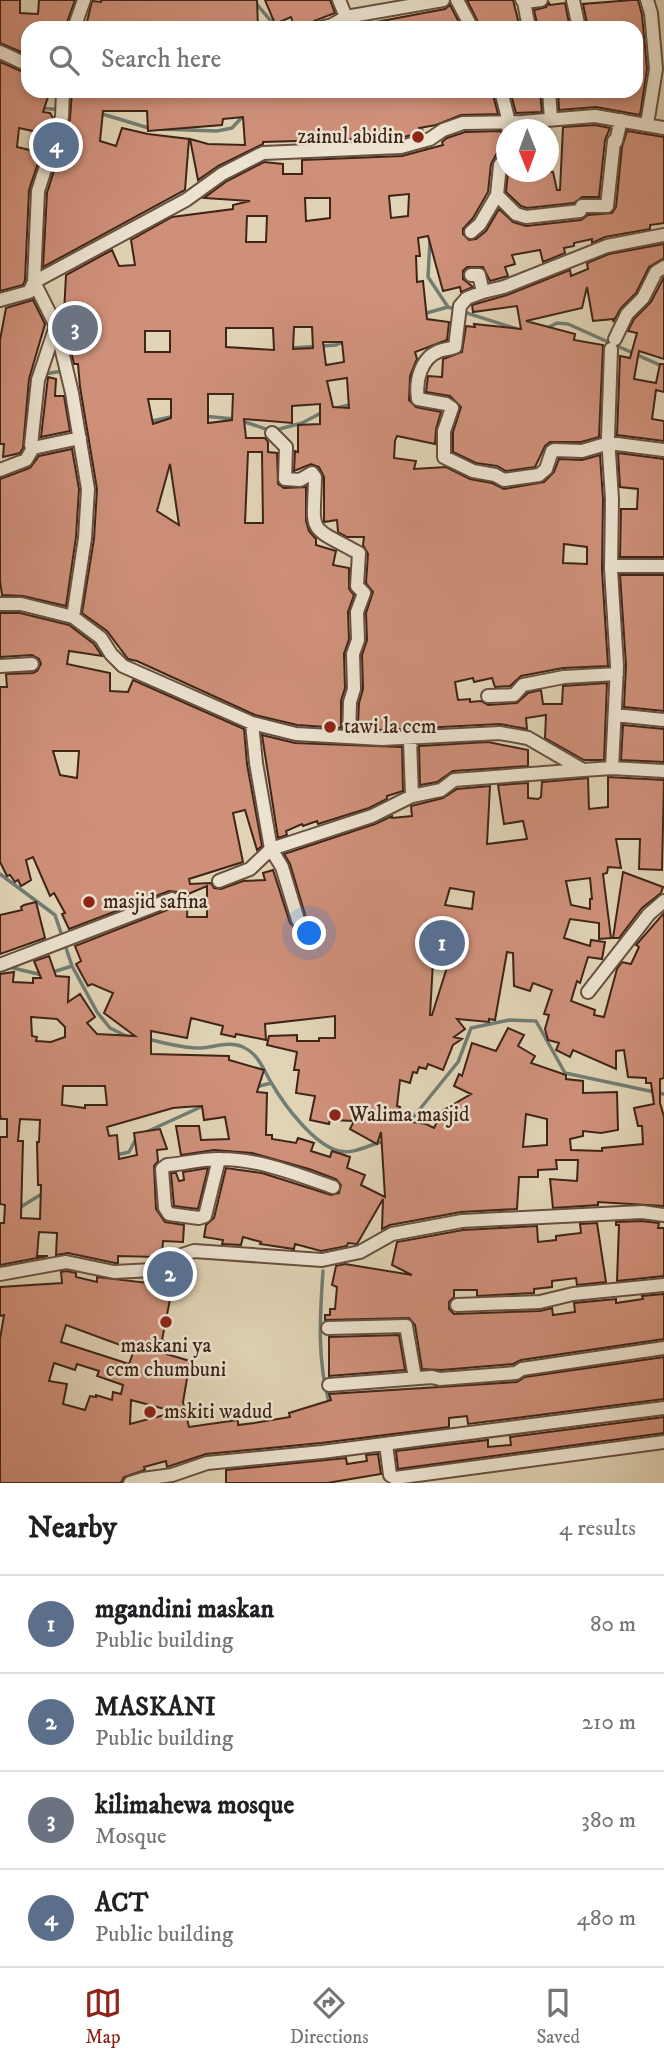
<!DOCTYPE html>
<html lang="en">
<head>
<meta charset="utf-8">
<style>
	:root { --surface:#fff; --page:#f6f6f6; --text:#202124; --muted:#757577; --line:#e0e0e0; --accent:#8f2418 }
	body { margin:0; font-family:"IM FELL DW Pica",serif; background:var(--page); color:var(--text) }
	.compass { position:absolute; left:496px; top:119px; width:63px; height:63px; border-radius:50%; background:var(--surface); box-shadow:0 4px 10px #0003; rotate:179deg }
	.you { position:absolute; left:310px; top:934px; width:24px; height:24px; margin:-18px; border:5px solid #fff; border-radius:50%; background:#1a73e8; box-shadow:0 0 0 10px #1a73e833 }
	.badge { display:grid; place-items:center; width:46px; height:46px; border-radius:50%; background:var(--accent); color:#fff; font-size:23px; font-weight:700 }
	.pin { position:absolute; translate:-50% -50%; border:4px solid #fff; box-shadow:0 2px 7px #0006 }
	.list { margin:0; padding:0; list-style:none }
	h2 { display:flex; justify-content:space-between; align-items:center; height:91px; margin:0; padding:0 28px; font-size:30px }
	h2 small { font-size:23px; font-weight:400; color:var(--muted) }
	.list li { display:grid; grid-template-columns:46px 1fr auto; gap:21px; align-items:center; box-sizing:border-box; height:98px; padding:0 28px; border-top:2px solid var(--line) }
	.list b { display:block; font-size:26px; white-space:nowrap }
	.list p { margin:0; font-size:23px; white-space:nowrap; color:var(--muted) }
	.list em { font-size:23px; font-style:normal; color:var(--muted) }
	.icon { flex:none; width:38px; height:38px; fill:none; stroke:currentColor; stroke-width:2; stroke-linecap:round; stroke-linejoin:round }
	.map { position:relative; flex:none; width:664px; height:1483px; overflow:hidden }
	.search { position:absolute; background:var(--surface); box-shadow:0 4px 10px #0003; left:21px; right:21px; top:21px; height:77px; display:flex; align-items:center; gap:18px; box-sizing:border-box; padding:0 24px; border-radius:21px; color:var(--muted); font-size:26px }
	.sheet { height:483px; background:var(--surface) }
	nav { display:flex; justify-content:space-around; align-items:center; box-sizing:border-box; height:98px; border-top:2px solid var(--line); background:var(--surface); font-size:19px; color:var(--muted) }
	nav a { display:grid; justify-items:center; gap:4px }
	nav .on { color:var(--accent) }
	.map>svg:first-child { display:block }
</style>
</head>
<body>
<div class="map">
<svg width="664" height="1483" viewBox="0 0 664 1483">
	<rect width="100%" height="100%" fill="#e1d4b6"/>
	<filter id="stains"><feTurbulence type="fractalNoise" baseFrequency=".00286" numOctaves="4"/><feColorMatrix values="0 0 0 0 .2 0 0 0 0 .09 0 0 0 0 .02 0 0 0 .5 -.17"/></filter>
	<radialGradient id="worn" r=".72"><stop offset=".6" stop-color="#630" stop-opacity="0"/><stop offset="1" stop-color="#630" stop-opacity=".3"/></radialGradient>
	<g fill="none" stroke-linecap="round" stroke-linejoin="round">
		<!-- stream -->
		<path stroke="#727d73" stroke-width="3.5" d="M253,0l24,28
			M40,108l34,3
			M99,113l53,16
			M421,126l6,26
			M159,129l58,2 15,-3 12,-13
			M430,240l-2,37 20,30 69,22
			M423,314l25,-7
			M545,329l12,-6 11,1 96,43
			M292,348l44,-3 10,-4
			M44,374l19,-3
			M333,409l20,-5
			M203,416l31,3
			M242,421l30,10 30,-8 21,-11
			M148,422l27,-6
			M0,874l55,41 17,51 25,46 13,16 16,8
			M9,967l33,8
			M53,972l19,-6
			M148,1039c15,4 32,8 47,9 16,1 33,-8 48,-1 16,7 21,24 29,37 13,22 42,61 67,67 14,4 31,-7 46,-10
			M256,1087l15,-4
			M407,1125l51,-63 13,-34 38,-8 27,1 29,52 99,21
			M144,1133l59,-27
			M117,1155l12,-3 8,-15
			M19,1208l26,-16
			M323,1271c-3,43 -6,90 6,131"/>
	</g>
	<!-- building -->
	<path fill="#cf907a" stroke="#3f2417" stroke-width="2" fill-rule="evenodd" d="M0,0h20v13l18,1 1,-14h36l-10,28h-37v27l-28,-12z
		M101,0h156l1,28 -172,-2 6,-25 9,1z
		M265,0h65l5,13 -21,8 -3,7h-16l-4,-11 -16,7z
		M467,0h46l7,28h-39z
		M632,0h6l4,15 5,54 -7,46 -44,-8 -37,3 -1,-19h78l2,-30h-2v-33h-48l-5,-24z
		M549,3l1,2 15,-2 5,25h-32l-4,-18 12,-3z
		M450,5l12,23h-118l101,-19z
		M0,62l28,12v17h22l-7,21 7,1 3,5 -24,72 -4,90 -2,5 -23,6zM19,128l27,6 -8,18 -21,-5z
		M72,91h190l1,4 33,-4h196l6,23 -37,1 -25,10 -17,3 1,5 -20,5 -137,4v2l-45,22 -20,14 -8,-41 18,5 37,1 -2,-28 -20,2 -1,6 -74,6 -1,-20h-44l-3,30 16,5 6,-18 26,6 41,5 -4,51 -142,77 4,-74 23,-74z
		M510,91h30l2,21 -26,1z
		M595,125l15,3 -5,12 -6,57h-17l-8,6 -47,5 -6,-2 -15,-14 2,-20h45l4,18h3l3,-63z
		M500,131l5,5 1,12 -9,5 -6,11 -3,28 -15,26 -10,11v5l6,6 7,-1 10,-8 13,-22 14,13 13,4 55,-6 7,-5 24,-2 4,-6 6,-60 5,-16 37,6v86l-14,2v4l-45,8 -13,6v-4l-18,4v3l-10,2 1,5 -22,9 -3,-12 -28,5 3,9 -10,3 3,9 -18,5 -7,-14h-16l-4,4v8l10,8 -12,5 -1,-5 -17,4 -15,-55 -10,2 2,18h-4l1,26 6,-1 4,38 22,3 -2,18 -32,12 2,7 -7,17 -1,24 7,7 25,5 -5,17 -1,15 -38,-8 -2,5 -1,17 22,3 -2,8 32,-2 24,12 22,4 12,6 40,-7 10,-10 5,-13 23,1 18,-5 3,44 -1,71 6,96 -45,2 -42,8 -11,10 -15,1 -3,-9 -18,4 -1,-4 -18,4 3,18 12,-1v3l11,-1 7,4 29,-2 11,-10 13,-3 2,14h19l1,-18 44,-3 -3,77h-20l-39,-22 1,-23 -20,3 1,11 -27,-5 -118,6 -14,-1v-5l-10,-1 1,-20 4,-14 -1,-34 5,-15 -1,-27 7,-21 -7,-9 2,-29 -5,-9 1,-8h-17l-9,-5 -1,-12 -13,2v-45l-5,-10 -8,-3 -17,7 1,-20 3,1v-27l22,-1v-20l-28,2v17l-48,-4 2,19h19l3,4v10l9,1 1,31 6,4 22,-1v34l3,10 7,8v6l20,6 -3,14 16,3v21l5,6 -6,17 1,27 -5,15 1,34 -4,13v27l-44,-3 -42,-10 -118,-54 -9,-2 -21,-28 -25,-18 12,-74 3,-50 -17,-102 -2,-23h-4l-5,-21 1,-30h-6l2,-38 46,-25 7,16 16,-1 -4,-25 41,-23 61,-8v-4l17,-4 -46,-3 23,-17 37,-19 19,2v10h19v-14l100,-4 41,-11 -1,-3 5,-4 18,-6zM409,194l-1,22 -17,2 -2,-22zM305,198h25v20l-24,3zM247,216h20l-1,26h-20zM294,327h18l1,21 -20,1zM226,328h47l1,22 -48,-3zM145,331h25v21h-25zM323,342h19l2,20 -18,3zM347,378l2,30 -16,-1 -6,-26zM208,394h25l-1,26 -24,3zM148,399h23v19l-18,6zM248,452h14l1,71h-18zM170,464l9,61 -22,-14zM564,544l23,3v17l-24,-1z
		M664,244v14l-15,9 -13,26 -15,15 -8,14 1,-3 -21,2 -6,-34 -5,21 -56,13 49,13 -1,6 29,5 -4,92 -18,5h-31l-5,4 -10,21 -29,4 -9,-5 -21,-3 -23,-11v-20l8,-25 -11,-11 -24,-4 2,-16 14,1 1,-18 19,-7 4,-26 9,1 -1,-3 47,5 -4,-23 -44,6 -1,-7 35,-10 63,-25 1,6 17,-7 -1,-6 22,-9z
		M664,277v82l-25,-8 -5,28 22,4 4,-19h4v28l-8,-2 -4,29 12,2v20l-47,-6 3,-79 10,2 7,-25 -9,-2 6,-12 17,-17z
		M33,300l12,24 -16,55 -6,69 -3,5 -17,4 1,-13h-4v-104l6,-32z
		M48,377l8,2 -1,17h9l6,35 -29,6z
		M72,449l7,40 -3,48 -10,69 -43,-10 -21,-1 -2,-14v-102l30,-11 9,-12z
		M618,453l46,6v98h-44l1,-48h16l1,-20 -18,-2z
		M620,575h44v136l-40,-4 2,-42z
		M0,613h20l49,12 25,19 8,12 -33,-5 -2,13 43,9v18l18,1 5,-12 111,49 3,35 15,82 -5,4 -12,-40 -12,3 10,49 -54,17 1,5 21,-1 3,5 7,1 22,-8 22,-1 -2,-7 10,-3 17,53 5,5 9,-2 2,-8 -16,-54 -6,-10 91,-30 17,-8v2l20,-2 -1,-10 32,-8 14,-9 33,-3 -3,58 40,-5 -4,-18 -19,3 -6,-39 30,-2v15l10,1 3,-2 1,-15 46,-4 1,31 19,-2v-30l56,3 -2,90 -23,-1 1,-30h-24l5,29 -13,-1 -1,6 -4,1 8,64 -12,1v-16l-29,-4 -6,19 26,8 1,-6 14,2 -3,17 -14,-2 -8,26 -3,-2 -6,20 24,9 -1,5 10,2 13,-48 5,-7 9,2 8,-17 -3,-2 28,-32v165l-4,1v24l4,14v89l-66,-4v3l-45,3 -3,-29 27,2 1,-21h-22l1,9 -19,1v7h-19l-2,32 -56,3 -71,13 -8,4 1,-30 -26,45 -9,-1 -1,3 -26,5 -26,-7 -1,5 -34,-5 1,-2 -18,-5 -2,8 -19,-1 1,-4 -19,-3 2,-12 8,-7 12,-50 36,5 69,22 8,-2 2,-8 -5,-6 -27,-10 -57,-16 -38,-3 -33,5 -5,-29h23l2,14 28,-1 -4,-22 -21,3 -2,-14 -17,1 -12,1 -66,19 2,9 8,-1 2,24 18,-4 -3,-22 26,-4 7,20 -10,1 1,11 -4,5 2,43 9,13 19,3 -1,17 -20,-1 -1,13 -5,3 -39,-1v7h-3l-47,-10 -12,2 1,-22 -18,-1 -2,24h11l-48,9v-42h4l1,-18 -5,-1v-67h7v-18h-6l-1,-5v-140l14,-2 -1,10 20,1v-5h8l-7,-17 15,-5 7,20 13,1 -1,25 12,-8 15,23 -8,6 10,11 38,2 -31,-23 9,-20 -21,-9 -4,2 -12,-22 5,-3 -6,-15 100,-39 6,-7 -4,-8 -8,-1 -100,38 -7,-15 3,-1 -11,-20 -4,3 -17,-39 -7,3 5,20 -10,6 -3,-6 -3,2 -5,-7 -3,1 -7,-14v-175h7l-1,-13 27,-1 4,-2 4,-7 -2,-5 -7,-4 -32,2zM53,751h26l-2,27 -17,-3zM590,878l2,21h-2v10l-19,-4 -5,-24zM207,886v31h-20l1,-23zM450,888l24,4 -2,17 -27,-4zM434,945h20l-22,70h-2zM507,952l6,1 1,33 16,5 3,-8 19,7 -8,24 5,1 -4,14 3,11 11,3 -3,7 14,7 3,-7 43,19v-18l8,-1 4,27 18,1v5h5l3,21 -20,4 4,18h4l1,18 -41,4v3l-31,-1 -1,-11 13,-3v-5l18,2 17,-3 -1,-38 -34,1v-12l-17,-2v-4l-35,-12 4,-7 -17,-10 6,-11 -16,-7 -12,23 -24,-8 -10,33 -3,-2 -5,12 17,8 -29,17 2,2 -4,3 -6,12 -8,-4 -29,-4 3,-13 -3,-1 3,-26 10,3 3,-11 4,1 2,-6 7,2 2,-5 15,6 10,-25 9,-6 -8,-2 11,-8 -8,-10 32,3v-3l6,1zM335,1016v22h-16v3h-22v-6l-28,1 -2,9 30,7 -3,18h5l-3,23 19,3 -5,24 19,4 1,-4 24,1 -4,8 27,15 4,-12 4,65 -24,-12 4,-10 -18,-7 3,-11 -18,-6 -2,6 -19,-6 3,-8 -16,-5 -2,5 -24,-4v-4h-6l1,-42 -10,-1 7,-22 -35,-10v-4l-78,-2v-23l36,7 4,-20 32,8 -2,8 14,3 1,-3 30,6 -1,-16zM31,1017l26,2 8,8v10l-14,5 -15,-1 1,-4 -5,-1zM63,1086h42l2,19h-22v3l-23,-3zM526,1114l21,5v26l-24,2zM20,1119l20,1 -1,22h-2l1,43h3l-1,34 -19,-1 2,-77h-5z
		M623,725l41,4v33l-43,-2z
		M262,735l33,8 107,4 1,44 -16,5v3l-18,9 -51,16 -1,-3 -14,5 -1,-2 -16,7 1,4 -9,3z
		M488,742l40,8v16l-75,5 -16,11 -17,3 -1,-39z
		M623,872l40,15 -2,6 -19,15 -23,30h-6z
		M36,902l9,36 -45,16v-39l22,-5 -1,-3 3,-2z
		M208,1168l-10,41 -24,-3 -3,-33h5l3,8 5,-1 -1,-8z
		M642,1221l17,2 -1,5h6v48l-47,5 2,-56h-3v-3z
		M597,1223l9,59 -29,3 -1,-7 -24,3v6l-18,2v4l-57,3v-6h-23v7l-5,5v7l5,5 86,-3 12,-3 1,7 22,-3 -1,-9 42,-4v4l27,-4 -1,-3 22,-2v45l-143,21 -8,4 -72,6 -19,-1 -7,-44 -6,-7 -84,2v-5h5v-6h5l2,-22 -5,-2 4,-19 9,-2 67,11 -20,-10 5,-23 66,-12 74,-4 1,16 18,-2v-4l25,-3 -1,-9z
		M66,1271l10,2v4l21,5v-5l51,6 1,-3 22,5v-7h10v11h-9l-10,51 4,2 -3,11 27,8 -7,41 6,25 49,-7v5l16,-2 36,-6 -1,-4 42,-13 -2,-6 188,-12 8,-5 139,-20v42l-196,25 -1,-8 -18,2v9l-128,16 -115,11 -39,13 -1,-6 -22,6 1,3 -21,7 -3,6h-121v-144l4,-24 -4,1v-29l62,-4 -1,-11zM66,1325l68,25 -5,14 -68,-22zM54,1363l21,7 2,-6 22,7 -2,5 26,9 -2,9 -8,-2 -1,8 -16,-5v2l-6,-1 -5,14 -22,-6 4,-20 -18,-3zM131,1400l45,12 -46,12z
		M399,1335l6,35 -76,6v-39z
		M664,1417v16l-266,36 -2,-18 92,-11v7l23,-2 -1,-8z
		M378,1454l3,20 -54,9h-101v-13l120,-12 1,6 20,-3 -1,-6z"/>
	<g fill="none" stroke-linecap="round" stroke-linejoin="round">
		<!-- minor casing -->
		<g stroke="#68503f" stroke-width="16">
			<path id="minor" d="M339,0l7,17
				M457,0l15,28
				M522,0l2,2 5,26
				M573,0l6,28
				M647,0l4,13 5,56 -9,55
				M524,2l17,-2
				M74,28l10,-28
				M320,28l12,-3 14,-8 97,-17
				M0,52l28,13
				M63,91l-1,26 -24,74 -4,91 22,44 16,67 16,96 -3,49 -12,79
				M501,91l8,31 -1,6
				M549,91l2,28
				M497,195l19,19 10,3 54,-6 2,-5h25l7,-65h2l5,-21
				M471,232l9,-8 17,-29 3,-30 6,-8
				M471,275h8l4,17 21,-5 103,-41 57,-11
				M483,292l-16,6 -7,8 -5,41c-5,2 -11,2 -16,4 -18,7 -24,30 -21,48l28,5 6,4 -8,23v26l29,14 22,4 9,5 35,-5 7,-6 6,-18 2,-1 28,1 27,-8 55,7
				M0,300l29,-8 5,-10 152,-82 36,-26 41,-21 138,-6 29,-8 13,-9 20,-7 59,-1 73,-6 69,12
				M615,339l12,-25 16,-16 13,-26 8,-5
				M611,349l-3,88 4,62 -1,70 6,97 -5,102
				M272,433l14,14 -1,32 15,1 12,-7 3,4c-1,58 -10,47 44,76l-2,33 7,7 -7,19 1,28 -5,14 1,35 -4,13 -1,35
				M33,448l-2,-3 7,-65 18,-54
				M0,470l26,-10 7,-12 47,-10
				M611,566h53
				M0,604h21l52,13 28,21 10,16 12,12 129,57 44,11 86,5 118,-6 28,5 55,32 29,-2 52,3
				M0,666l32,-2
				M488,696l26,-1 9,-10 41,-8 53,-3
				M615,715l49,5
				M252,723l4,40 15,86 11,18 16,53
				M410,739l2,57
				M219,881l31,-12 21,-20 101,-33 40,-20 29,-6 13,-10 129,-10
				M0,965l172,-66
				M588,992l61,-78 15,-13
				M219,1159l-14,57 -6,2 -30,-4 -4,-6 -3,-39 5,-4c18,-1 36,-7 54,-6 39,0 77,16 112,28
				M0,1274l66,-12 48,10 39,-2 17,-11 24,-8 128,9 38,-8 32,-18 70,-13 180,-9 22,3
				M457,1305l83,-3 33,-8 91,-9
				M328,1328l78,-2 9,52
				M329,1385l103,-8 8,2 76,-6 6,-4 142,-21
				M386,1444l4,31 5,3 269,-36
				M130,1483l13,-4 29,-4 35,-12 115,-11 342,-44"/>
		</g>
		<!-- minor -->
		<use href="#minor" stroke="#ece3d0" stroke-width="12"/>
	</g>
	<!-- markers -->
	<g fill="#8f2418" stroke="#ece3d0" stroke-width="2.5">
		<circle cx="418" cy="137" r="7"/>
		<circle cx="330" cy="727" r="7"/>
		<circle cx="89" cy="902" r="7"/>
		<circle cx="335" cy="1115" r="7"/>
		<circle cx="166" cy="1322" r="7"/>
		<circle cx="150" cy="1412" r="7"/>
	</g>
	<g text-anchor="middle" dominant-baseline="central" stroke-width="5" stroke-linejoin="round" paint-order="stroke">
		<!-- poi labels -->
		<g font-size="21" fill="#3f2417" stroke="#ece3d0" text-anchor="start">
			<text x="404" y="137" text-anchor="end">zainul abidin</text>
			<text x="344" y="727">tawi la ccm</text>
			<text x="103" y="902">masjid safina</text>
			<text x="349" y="1115">Walima masjid</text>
			<text x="166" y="1346" text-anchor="middle">maskani ya<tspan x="166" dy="24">ccm chumbuni</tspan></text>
			<text x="164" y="1412">mskiti wadud</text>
		</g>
	</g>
	<rect width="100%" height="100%" filter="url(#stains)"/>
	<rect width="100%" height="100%" fill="url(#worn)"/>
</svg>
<svg class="compass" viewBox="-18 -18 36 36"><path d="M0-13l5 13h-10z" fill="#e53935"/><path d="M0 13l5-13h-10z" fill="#757577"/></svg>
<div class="you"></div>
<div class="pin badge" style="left:442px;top:943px;background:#5c6f8a">1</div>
<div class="pin badge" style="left:170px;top:1274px;background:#5c6f8a">2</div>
<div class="pin badge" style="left:75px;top:328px;background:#6b7280">3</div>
<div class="pin badge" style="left:56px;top:145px;background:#5c6f8a">4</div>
<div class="search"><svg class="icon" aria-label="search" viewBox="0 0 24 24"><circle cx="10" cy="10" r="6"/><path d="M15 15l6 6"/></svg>Search here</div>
</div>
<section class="sheet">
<h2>Nearby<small>4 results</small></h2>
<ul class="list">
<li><span class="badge" style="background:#5c6f8a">1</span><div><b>mgandini maskan</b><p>Public building</p></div><em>80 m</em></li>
<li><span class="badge" style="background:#5c6f8a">2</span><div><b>MASKANI</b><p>Public building</p></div><em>210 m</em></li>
<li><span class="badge" style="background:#6b7280">3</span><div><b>kilimahewa mosque</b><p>Mosque</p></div><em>380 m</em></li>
<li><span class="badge" style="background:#5c6f8a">4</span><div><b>ACT</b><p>Public building</p></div><em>480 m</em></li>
</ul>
</section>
<nav>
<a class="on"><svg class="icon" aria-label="map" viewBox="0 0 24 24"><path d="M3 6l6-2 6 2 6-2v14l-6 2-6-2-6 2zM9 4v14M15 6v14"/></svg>Map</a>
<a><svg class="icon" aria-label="directions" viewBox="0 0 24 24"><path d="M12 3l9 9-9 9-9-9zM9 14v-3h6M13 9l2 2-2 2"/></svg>Directions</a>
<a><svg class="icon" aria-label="saved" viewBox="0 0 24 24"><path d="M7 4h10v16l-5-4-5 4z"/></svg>Saved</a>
</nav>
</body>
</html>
